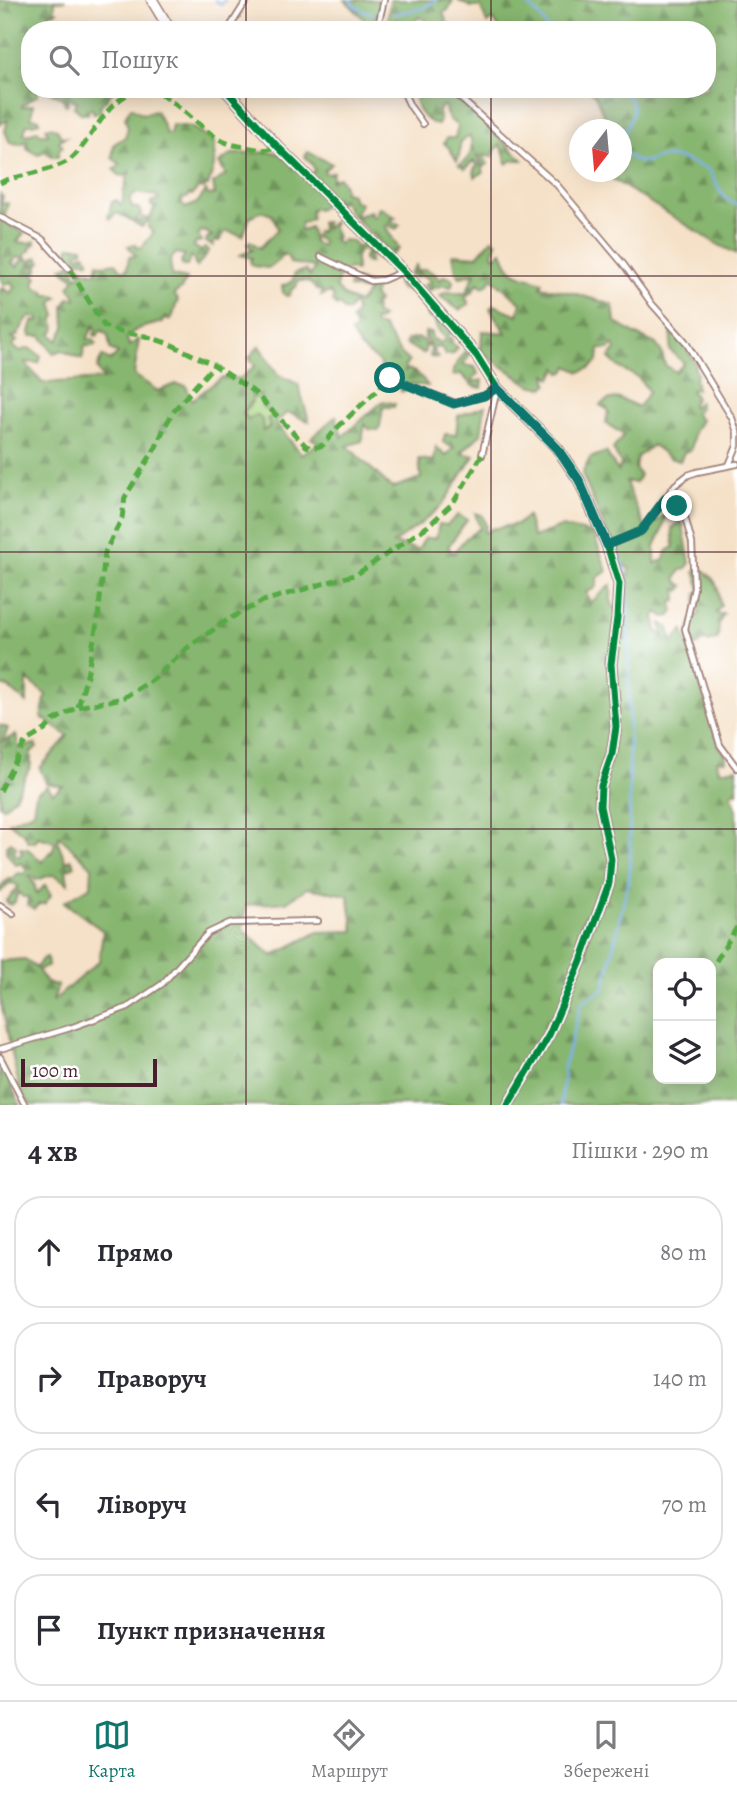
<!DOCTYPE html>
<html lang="uk">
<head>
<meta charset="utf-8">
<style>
	:root { --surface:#fff; --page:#f2f2f3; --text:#2b2b33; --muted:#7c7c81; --line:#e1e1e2; --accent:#0f766e }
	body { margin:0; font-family:Alegreya,serif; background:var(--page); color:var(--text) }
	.controls { position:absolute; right:21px; bottom:21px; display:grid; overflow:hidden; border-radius:14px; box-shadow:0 4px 18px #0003 }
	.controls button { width:63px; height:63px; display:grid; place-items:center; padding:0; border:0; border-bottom:2px solid var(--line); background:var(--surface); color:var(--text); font:35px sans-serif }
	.compass { position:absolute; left:569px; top:119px; width:63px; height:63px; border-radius:50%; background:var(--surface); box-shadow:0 4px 18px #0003; rotate:196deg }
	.scale { position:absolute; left:21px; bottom:18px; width:136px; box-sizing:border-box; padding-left:7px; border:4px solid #4a1f2b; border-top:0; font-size:19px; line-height:24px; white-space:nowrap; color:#4a1f2b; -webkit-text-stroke:5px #fff; paint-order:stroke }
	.stop { position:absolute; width:21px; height:21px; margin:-16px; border:5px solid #0f766e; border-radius:50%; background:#fff }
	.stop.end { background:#0f766e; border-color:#fff; box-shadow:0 2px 7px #0008 }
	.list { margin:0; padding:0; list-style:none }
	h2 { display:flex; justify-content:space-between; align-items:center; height:91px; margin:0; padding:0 28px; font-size:30px }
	h2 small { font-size:23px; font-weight:400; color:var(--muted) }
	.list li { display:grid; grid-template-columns:46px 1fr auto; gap:21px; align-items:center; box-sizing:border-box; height:112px; margin:0 14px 14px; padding:0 14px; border:2px solid var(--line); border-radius:28px }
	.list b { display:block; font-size:26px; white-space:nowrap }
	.list em { font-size:23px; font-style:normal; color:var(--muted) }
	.icon { flex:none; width:38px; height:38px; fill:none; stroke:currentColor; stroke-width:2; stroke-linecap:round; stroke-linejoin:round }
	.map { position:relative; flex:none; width:737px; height:1105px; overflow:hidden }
	.search { position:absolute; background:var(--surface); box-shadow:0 4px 18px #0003; left:21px; right:21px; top:21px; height:77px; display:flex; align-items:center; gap:18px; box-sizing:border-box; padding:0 24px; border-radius:28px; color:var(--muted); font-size:26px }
	.sheet { height:595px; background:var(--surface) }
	nav { display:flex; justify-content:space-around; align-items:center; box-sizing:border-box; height:98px; border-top:2px solid var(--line); background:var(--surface); font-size:19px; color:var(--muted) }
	nav a { display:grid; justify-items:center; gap:4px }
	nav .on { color:var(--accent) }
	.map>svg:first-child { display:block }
</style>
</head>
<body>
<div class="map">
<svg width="737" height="1105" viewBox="0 0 737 1105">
	<defs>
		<pattern id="grass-tufts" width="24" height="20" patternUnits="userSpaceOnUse" patternTransform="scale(1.75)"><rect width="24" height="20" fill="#aad582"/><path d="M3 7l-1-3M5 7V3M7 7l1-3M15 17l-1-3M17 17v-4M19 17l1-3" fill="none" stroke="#94b670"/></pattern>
		<pattern id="forest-firs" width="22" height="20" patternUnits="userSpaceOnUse" patternTransform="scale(1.75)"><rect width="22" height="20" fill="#87b670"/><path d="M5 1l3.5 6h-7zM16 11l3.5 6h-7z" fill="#70935c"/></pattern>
	</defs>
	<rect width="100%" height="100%" fill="#fff"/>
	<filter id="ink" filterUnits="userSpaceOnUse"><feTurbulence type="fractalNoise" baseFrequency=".0143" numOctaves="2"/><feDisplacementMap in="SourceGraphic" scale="14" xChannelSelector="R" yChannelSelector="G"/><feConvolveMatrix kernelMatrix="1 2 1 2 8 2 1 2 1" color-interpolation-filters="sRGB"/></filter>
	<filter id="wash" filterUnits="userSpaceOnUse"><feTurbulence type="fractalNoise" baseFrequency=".00686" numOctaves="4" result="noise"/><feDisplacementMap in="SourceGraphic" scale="28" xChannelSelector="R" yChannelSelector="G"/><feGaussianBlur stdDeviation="1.57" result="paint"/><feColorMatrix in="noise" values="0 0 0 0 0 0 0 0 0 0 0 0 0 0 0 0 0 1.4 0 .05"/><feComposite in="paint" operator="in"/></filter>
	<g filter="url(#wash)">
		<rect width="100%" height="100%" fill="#f5e1c7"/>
		<!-- grass -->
		<path fill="url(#grass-tufts)" stroke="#7a7a56" stroke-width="2" d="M252,394l9,1 1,12 14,9 -6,11 -8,5 -14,-12 -5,-7 9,-11z"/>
		<!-- forest -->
		<path fill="url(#forest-firs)" stroke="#686a4e" stroke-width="2" fill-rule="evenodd" d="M0,0h66l-11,1 -1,10h4l-4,2h-5l1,6 -12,6 3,2 -1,3h-10v59h8v6l-16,10v2l11,-2 -2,13 8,1v3l-7,2h-5l-3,9 3,2 11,-5 2,4h8l-2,-6 4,-1 7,2 4,8h5l-7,4 4,6 -3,1 -2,9h-4l-10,-6 -5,4c-5,-1 -7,-5 -12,-7v-7l-5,3 -12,-1 -5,-12 3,-11 -8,4z
			M345,0h36c-2,3 -2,6 -2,9 -2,7 -7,12 -8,21h-3l-4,-11z
			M390,0h63l-5,10 -5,3 7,17h-23l-1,-10 -7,-3 -10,11 -12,-9 -10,6z
			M457,0h280v254l-20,-10 -116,-72h21v-42l-15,-1 1,-3 -12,-29 -7,-8h118v-59h-196l-1,-3 -9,3 -9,-11 -5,4 -6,-16h-10z
			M45,89h5l7,5 1,-3h7l2,-2h40l1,4 2,-4h4l-7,11 -6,4 -1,7 -3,2h-4v-4h-4l-1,5h-6l-8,-7 3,-6 -10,-3 1,5 -2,2 -4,-7z
			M414,89h34l75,71h-10l-6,4 -3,-11 -4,-8 -5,5 -2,7 -10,-2 5,9 -4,3 -5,-12h-3l8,17 -9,5 -1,-8 4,-3 -5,-5 -8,8 -6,-4c12,-7 15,-16 11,-29l-10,6v11l-3,8 -8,-13 -5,-5 3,-5h8l3,-12c-9,-6 -12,-9 -13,-20h-3l-4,6 2,7 -2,6c-18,-6 -23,-17 -24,-36z
			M131,107l12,7 13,-3 8,16 2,7h4l2,-9 20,2 23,16 -1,23 -6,20 -2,-1 -2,4 -6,-1 -6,7 -3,-1 -2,4h-3l-3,5 5,5 11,-5 9,-12 2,4 7,-1 -2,-11 13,-8 -7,-12 13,-9 42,-2 8,3 18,17 13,1 2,-3 -3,-6 -7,-8 3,-4 24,12 -8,6v2l4,2 5,-2 -2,10 2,-3 6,-2 5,9v6l8,2 1,6 7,3 -4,12 3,1 12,-5 -1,4 5,2 4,-10 18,11 -4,-1 -1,5 8,3 -4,4 -8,-4 -3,1 14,23 -7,6 -42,-42 -8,-14 -3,5 -16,2 -3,3h-8l-2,6 2,2 -2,3 -9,3 -1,5 2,3 8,-4 4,16 8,3 1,-4 -8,-5 2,-6 4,1 1,-4 -1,-6h5v7l6,-7h2l-2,4 5,11 -2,4 4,3 3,-4 10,1 6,7 4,-5 -2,-5 5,-2 -1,11h4l4,-4 1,2 -1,7 2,1 5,-3 3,4 -1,5 -3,1 -9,-7 1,10h-3l-4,-3 4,-9 -7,-1c-7,7 -3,13 -4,21l-7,-3 -11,11 -2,8 9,10 14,6 10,-12 -20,-3 2,-8h8l17,7 -3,9 5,5 -4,7 2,1 -1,4 7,4 -4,4 -4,-1 1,5 8,2 15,23 11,12 -4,4v5l3,-2c9,3 15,9 20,17l-17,-2 -5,2 -1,4 -3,2 -2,-2c2,-10 3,-15 -6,-21l-1,4 -6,-1 -1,-4 -6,-1v-4l-20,-16 -9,-14 5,-5 -5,-9 5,-5 -1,-10h-2l-5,7 -4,-1 -4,-4h-4l-4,-5 2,-4 -5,-5 -8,4 1,-5 -6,-1c-5,-8 -9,-10 -18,-9l-2,6 -5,3 -1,5 -4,1 -3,-4 -1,-6 10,-4 3,-9 11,-3 4,6 5,-9 -25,-4 -2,-6 -5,-3 -4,6 -11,8 -14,-2 -4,-4 2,-4 -12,-3 13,-5 -6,-6 3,-3 10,7 18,-19 -6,-14 -11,-4 -11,6 -7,19 -17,-5 -7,10h-5l-1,5 -7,-4 1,-4 5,-2 -6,-4 -5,-1 -3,5 4,5 -7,2 -1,3 7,5 4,-3 4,2 -12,17 -3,-4 1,-3 -4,-4 -4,10h-4l-2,-4 4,-7 -9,-2 -6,7 2,16 15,3 -6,10 -7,5 4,6c-4,8 -3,14 -8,21l-4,-4 -3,5c-14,5 -26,3 -36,16l2,8 10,-7 -5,36 24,16 17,-7 11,2 6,14 29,-22h20l14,-12 -6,-8 10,-12 19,29 20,9 11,37 -22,-9 -11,11 25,31 18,-11 -8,-5 25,-22 6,21 41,-36 12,3 -1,3h-11l-3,19 -2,4 -9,-1 -4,-5 -3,17 -15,5 45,42 29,-10 -2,-19 15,2 2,-14 10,9 7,-8 -10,-6 2,-8 11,1 2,-19 27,-10 -4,28 -20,19 13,3 -32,49 -24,21 -25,17 25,7 7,-12h11l3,-14 8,1 11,-10 9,5 -19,27 5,6 13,-15 14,-10 -5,-15 7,2 4,11 -2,6 2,1 5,-4 27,-5 9,-8 6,21 28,-10 32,6 14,38 -10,7v7l-3,4 -8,3 4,11 21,-18v15l3,8 9,-3 7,-36 -13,-7 2,-16 -11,-10 -26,-62 8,-16 16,-6 12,19 3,-7 -8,-15 11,-14 -18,-12 2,-13 -8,-5c14,-12 23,-5 38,2l11,-15 -10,-14 -19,-10 -11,-10 7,-8 -3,-5 -4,4h-10l-1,12 -8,7 -10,4 -12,-6 -3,6 -4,1 -4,-5 -5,10 -6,-4 2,10 -4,4 -14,-3 -49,-33 1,-21 24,2 -16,-24 4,-4 24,10 3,-12 -29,-25 -4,6 -5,3 -5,-4 -5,8 -8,6 4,7 -10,6 -19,-14 5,-4 21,1 9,-20 -15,4 -4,-5 -3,-18 24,2 15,-17 5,4 -4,11 2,3 7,-6c8,26 17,23 41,31l-2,5 32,6 40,12 2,17 20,12 21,10 6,9 3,12 11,7 8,-9 -14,-13 2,-21 11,13 13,23 -2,2 3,6 -2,7 2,9 -6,1 5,8 -4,5 1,4 6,-5 1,5 -5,7 6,6 -7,12 -3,18 -7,2 -4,9 -10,-3 -17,-13 -16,12 -2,11 5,8 -5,7 -9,-2 3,10 17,39 20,-16 -4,17 -7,15v17l9,-3 2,-8 8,-5 -2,-19 10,-7 8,42 -4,5 -6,3 -4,8 3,4 5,3 -4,5 -4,-2 1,8 -1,4 -4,1 1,8 -2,6 -7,1 -6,-5 -3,4 2,16 6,3 -2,-12 8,5 3,15 11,-13 36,116 7,9v6l-9,-1 2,11 18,-3v24l-2,-1 -4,3 6,16v295h-705l-11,-10 -21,-96v-38l25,-2 11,9 6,-9 5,-2 1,9 -10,4 9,13 11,2 -5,16 46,-40 4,-30 -39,-29 27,-16 1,-19 -33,-31 -1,6 8,20 5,-3 4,7 -9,4 2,14c-17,-13 -13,-10 -32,-4l-6,-5 -1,2 5,6 3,11 8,-9 6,10 -6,9h-6l-5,5 -7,-4 1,-8h-5l-5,-5 -3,10 -4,3 -5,-3 12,-15 -2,-3 -5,-1 -11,9v-5l9,-9 2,2 7,-7 6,1 3,-5 -6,-6 -5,2 -10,-13v-7l5,-3 5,4 -2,9 5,1 3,-2 -2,-6 8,1 14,13 11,-12 2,-8 -17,-5 -3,5h-7l-3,-7 -16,-13 24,-10 3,-19 11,-7 6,7 10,-7 -17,-3 -6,-15 28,-32 -27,-19 5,-22 -19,-16v24l-19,-16 -8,-2v-375l2,-4 -2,-4v-12l3,-2 7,5 6,-7 -4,-1v-4l-8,4 -3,-5 -1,-9v-77l3,3 -2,7 7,-1 -3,12h-3l-2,4 24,14 -7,9 11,1 7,-2v3l-4,2 -1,5h-3l-2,7 -8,-1 -5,6 5,4 2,-4 8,-5 3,3 -1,5h2l2,-7 5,-2 3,5 -3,3 -3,-2 -2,3 5,1v3l-1,2 -3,-1v4l3,2 -3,6 2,5 8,3 2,4h8l4,2 -6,5 4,14 -3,4 3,8 -5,6 7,7 7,-14 -1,-21 5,-8 7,1 -1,-4 -6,-8 5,-7 -2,-4 -3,-1 -7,-7 7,-4 4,4 4,9 5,-5 -11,-9 1,-4 -4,-2 -1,-5 3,-6 13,1v4l-6,1v2l1,2 7,-2 4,5v3l-11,-2 -1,3 7,7 12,3 2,-10 5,2 13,-2 5,7h6l2,-13 7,-1 -8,-10 7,-2 3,4 4,-1 12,-15 -6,-4 1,-10 3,-3 1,-5 3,-3 -5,-1v-4l8,-3 -2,-3 -21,-3 -7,7 4,8h5l4,6 -6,6 4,2 3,-5 5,2 -6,8c-10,-5 -14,-11 -27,-14l-4,6 -3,-2 4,-15 5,-2 3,5 3,-4c-1,-11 4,-18 6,-29l-4,4 -6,-1 -5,-5 6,-6 -8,-6 2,-14 11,-7 3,-9 -3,-11zM29,317h7l4,3 -2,2 -5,-1 -3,11 1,4h10l13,18 7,-4 21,9 3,-13h8l3,-2 -3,-4 -6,-1 7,-14 2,4 -2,6 3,1 4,-6 7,5 2,14 8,5 -8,7 -8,-5 -5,12 6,11 -61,4 -17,-21 14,1 2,-7 -12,-8 -9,3 -8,-5 5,-5 -6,-4 6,-1 8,-14zM252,395l3,3 6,-3 1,12 13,8 -8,4 3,8 -7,4 -1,-11 -4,-5h-3l-7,5 -5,-7 9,-12zM307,888l41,7 6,36 -36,1 -46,24 -29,-26 3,-25 40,-3zM658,963h53v116h-53z
			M416,265l2,6 8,-2 10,6 4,6 3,-5 8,2 2,4 -2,5 -10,-2 -3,3h-5l-4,3 -5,-6 7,-4 -5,-4h-3l-7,-6 2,5 -2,2 -7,-4z
			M403,275l14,15v6l8,6 27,31 -4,1v2l4,3v4l6,5 -5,6 -8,1 -3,-7 -7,-1 -2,3 5,8 -8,-1 1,-11 -6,1v5l-2,2 -17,-10 1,-4 11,-2 6,3 2,4 4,-1 -5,-6v-6l6,1 1,6 4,1 3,3 7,-3c-5,-7 -11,-11 -11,-20 -10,-2 -9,-7 -10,-16l-10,-7v-5c-11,-2 -18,0 -18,-14z
			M465,352l5,2 -7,11 12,2 3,7 -4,3 -1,5 10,-2 -1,8 -9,-2 -13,-13 -3,3 -4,-1v-5z
			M699,566c7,6 17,14 19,23 2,7 0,11 3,17l-5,6 1,2h7l-5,9 -1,15 -9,4 -8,-1 -1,3 -5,2 -6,-17 3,-9 8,-7 -4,-10 1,-10 4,-1c-4,-7 -2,-13 -6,-20z
			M0,725l8,3 -5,13 13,-6 3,13 16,-4 2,4 -6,4v13l-16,32 -11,10 -4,-1z
			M0,1061l20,44h-20z"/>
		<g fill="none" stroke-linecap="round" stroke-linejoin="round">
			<!-- stream -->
			<path stroke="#80b3ed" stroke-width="2.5" d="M215,0l6,5 4,-5
				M350,0c4,8 15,11 23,14
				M519,0c13,7 23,16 29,30
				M394,14l30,-6 12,-8
				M618,89c27,19 11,27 4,49
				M622,149c22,26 26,5 49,8 14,1 25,8 37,12 9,12 12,32 29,35
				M561,1105l4,-44 17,-59 22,-13 26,-116 -2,-292 -9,-28"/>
		</g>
	</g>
	<g filter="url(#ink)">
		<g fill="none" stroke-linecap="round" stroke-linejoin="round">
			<!-- service casing -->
			<g stroke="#a08079" stroke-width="8">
				<path id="service" d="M379,24l5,6
					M228,30l19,-30
					M377,30l7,-30
					M402,89l8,17 13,18
					M450,89l107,96 67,80 28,39 33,37 47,77 5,14v14l-8,19
					M0,217l42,22 28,31
					M321,257l50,24 12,-1 19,-8
					M390,378l65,25 29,-7 12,-8
					M482,455l15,-66
					M665,499l12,7 8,11 7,26 2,45 -9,41 35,116 17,23
					M608,545l33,-14 34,-46 13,-10 9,-3 40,-8
					M0,905l13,9
					M0,1049l70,-21 58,-21 34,-23 46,-51 21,-10 89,-2
					M0,1057l25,48"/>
			</g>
			<!-- minor casing -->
			<g stroke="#a08079" stroke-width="13">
				<path id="minor" d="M152,0l18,30
					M225,89l52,57 126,125 74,85 20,32 60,60 22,32 28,65 12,39 -2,34 -6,46 5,63 -4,27 -11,32 -1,20 11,53 -2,24 -28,78 -32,74 -41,70"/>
			</g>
			<!-- service -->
			<use href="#service" stroke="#fff" stroke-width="4.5"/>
			<!-- minor -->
			<use href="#minor" stroke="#fff" stroke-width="10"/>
			<!-- quiet -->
			<path stroke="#57aa44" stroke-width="5" stroke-dasharray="10 5" stroke-linecap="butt" d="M0,183l6,-3c17,-5 54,-11 66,-22 23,-21 36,-66 73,-68 23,-1 57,43 80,52 8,4 18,4 26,6 11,2 17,3 26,-2
				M70,270l34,56 17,6 24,4 25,8 44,21 40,27 52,54 7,2 10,-3 15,-18 52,-49
				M78,707l9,-32 11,-57 7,-66 17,-34 3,-21 31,-50 9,-21 11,-18 38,-43
				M0,791l25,-49 20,-12 8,-9 25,-14 45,-9 31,-19 33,-31 42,-29 34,-18 94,-27 71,-48 25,-23 29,-48
				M716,961l21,-34"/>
			<!-- cycleway casing -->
			<g stroke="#fff" stroke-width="11">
				<path id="cycleway" d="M225,89l52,57 126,125 74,85 20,32 60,60 22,32 28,65 12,39 -2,34 -6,46 5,63 -4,27 -11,32 -1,20 11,53 -2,24 -28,78 -32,74 -41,70"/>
			</g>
			<!-- cycleway -->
			<use href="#cycleway" stroke="#00873e" stroke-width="7"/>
		</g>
	</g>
	<g fill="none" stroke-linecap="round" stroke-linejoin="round" filter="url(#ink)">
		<!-- route -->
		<path stroke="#0f766e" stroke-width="9" d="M390,378l64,26 30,-8 13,-8 60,60 22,32 28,65 34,-14 24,-32 12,7"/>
	</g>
	<!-- grid -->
	<path fill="none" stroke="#4a1f2b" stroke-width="2" stroke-opacity="0.55" d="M246,0v30M491,0v30M246,89v1016M491,89v1016M0,276h737M0,552h737M0,829h737"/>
</svg>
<div class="controls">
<button><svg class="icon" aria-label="locate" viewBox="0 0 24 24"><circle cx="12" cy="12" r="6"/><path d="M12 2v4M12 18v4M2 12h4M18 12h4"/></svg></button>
<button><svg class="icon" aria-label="layers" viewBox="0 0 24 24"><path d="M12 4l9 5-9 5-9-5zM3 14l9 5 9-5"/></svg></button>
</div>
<svg class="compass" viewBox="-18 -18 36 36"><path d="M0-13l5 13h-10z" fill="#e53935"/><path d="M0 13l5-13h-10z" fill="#7c7c81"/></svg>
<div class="scale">100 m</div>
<div class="stop" style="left:390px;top:378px"></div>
<div class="stop end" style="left:677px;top:506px"></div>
<div class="search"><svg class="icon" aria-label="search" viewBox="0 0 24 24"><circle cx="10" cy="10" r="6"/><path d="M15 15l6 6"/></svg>Пошук</div>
</div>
<section class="sheet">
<h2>4 хв<small>Пішки · 290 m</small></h2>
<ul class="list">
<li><svg class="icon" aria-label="ahead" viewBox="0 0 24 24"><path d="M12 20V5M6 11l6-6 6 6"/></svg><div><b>Прямо</b></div><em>80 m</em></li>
<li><svg class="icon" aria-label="right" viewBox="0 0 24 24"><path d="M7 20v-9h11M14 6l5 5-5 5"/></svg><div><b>Праворуч</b></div><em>140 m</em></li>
<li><svg class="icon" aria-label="left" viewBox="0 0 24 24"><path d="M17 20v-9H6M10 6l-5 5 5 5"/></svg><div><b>Ліворуч</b></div><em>70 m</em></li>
<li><svg class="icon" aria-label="arrive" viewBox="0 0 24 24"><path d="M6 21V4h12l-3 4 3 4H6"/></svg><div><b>Пункт призначення</b></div></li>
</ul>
</section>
<nav>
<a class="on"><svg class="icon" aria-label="map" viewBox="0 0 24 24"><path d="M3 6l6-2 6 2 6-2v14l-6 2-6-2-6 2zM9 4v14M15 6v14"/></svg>Карта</a>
<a><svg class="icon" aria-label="directions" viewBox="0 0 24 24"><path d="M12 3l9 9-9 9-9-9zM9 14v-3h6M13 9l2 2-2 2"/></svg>Маршрут</a>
<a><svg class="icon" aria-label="saved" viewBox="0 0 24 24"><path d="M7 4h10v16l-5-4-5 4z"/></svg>Збережені</a>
</nav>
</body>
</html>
